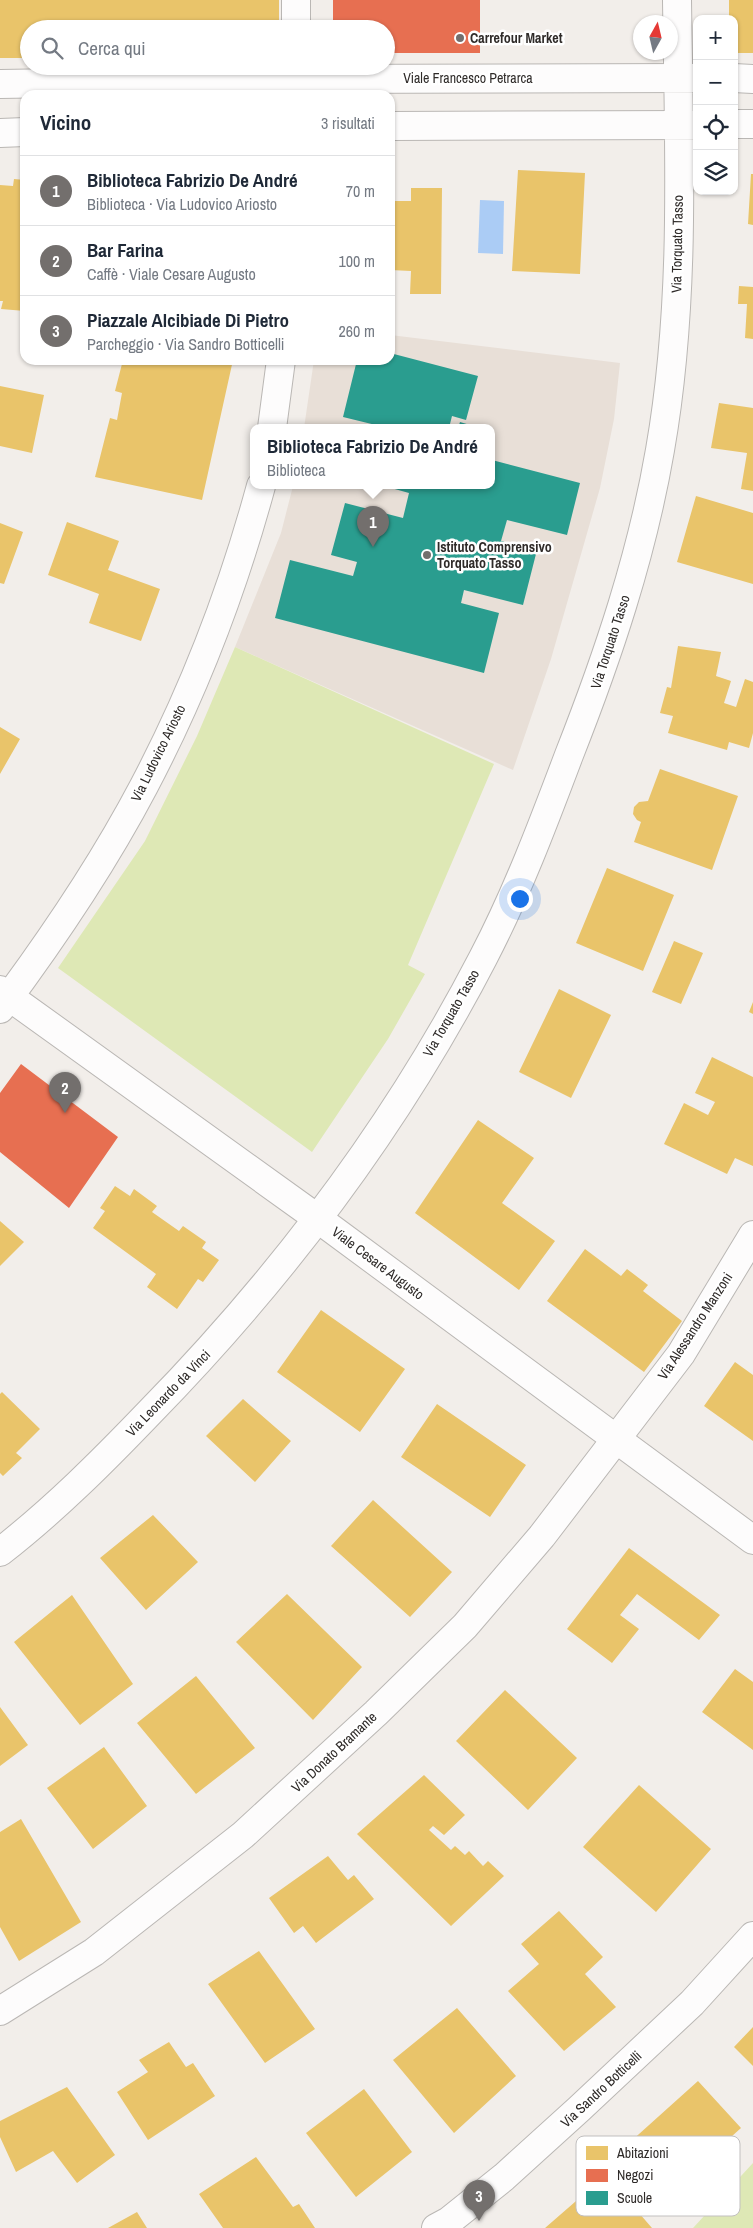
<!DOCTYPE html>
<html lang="it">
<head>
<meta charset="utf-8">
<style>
	:root { --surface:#fff; --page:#f6f6f7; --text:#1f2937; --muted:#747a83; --line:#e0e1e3; --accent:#736f6d }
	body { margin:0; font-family:"Archivo Narrow",sans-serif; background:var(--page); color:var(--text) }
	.controls { position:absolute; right:15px; top:15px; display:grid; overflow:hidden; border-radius:10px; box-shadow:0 1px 4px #0004 }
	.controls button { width:45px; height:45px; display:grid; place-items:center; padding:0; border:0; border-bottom:1px solid var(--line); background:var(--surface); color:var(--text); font:25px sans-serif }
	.compass { position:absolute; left:633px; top:15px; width:45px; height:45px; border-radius:50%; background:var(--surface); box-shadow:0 1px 4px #0004; rotate:8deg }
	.you { position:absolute; left:519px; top:898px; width:18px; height:18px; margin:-12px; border:4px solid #fff; border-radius:50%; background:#1a73e8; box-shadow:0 0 0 8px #1a73e833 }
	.badge { display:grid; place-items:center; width:32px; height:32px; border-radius:50%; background:var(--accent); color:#fff; font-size:16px; font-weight:700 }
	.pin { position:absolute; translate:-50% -41px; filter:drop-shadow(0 1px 2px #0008) }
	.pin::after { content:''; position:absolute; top:26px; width:18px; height:15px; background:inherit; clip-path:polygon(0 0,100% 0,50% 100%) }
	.popup { position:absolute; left:250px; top:424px; width:245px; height:65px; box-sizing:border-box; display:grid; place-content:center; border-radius:10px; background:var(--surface); filter:drop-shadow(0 1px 4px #0005); font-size:16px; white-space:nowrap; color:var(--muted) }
	.popup b { font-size:19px; color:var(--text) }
	.popup::after { content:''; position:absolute; left:50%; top:100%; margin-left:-10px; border:10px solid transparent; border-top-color:var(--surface) }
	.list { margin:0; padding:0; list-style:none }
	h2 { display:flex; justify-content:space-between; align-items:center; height:65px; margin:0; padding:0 20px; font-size:21px }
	h2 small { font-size:16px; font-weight:400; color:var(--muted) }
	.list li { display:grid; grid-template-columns:32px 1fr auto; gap:15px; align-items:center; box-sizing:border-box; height:70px; padding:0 20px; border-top:1px solid var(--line) }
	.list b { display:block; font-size:19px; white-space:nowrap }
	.list p { margin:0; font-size:16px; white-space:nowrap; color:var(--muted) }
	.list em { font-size:16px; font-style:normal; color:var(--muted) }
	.icon { flex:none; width:28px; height:28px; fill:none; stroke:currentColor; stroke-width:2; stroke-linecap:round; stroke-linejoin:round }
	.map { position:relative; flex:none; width:753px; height:2228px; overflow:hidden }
	.search { position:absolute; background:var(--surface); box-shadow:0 1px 4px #0004; left:20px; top:20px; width:375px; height:55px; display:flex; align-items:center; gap:12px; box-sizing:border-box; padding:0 18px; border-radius:28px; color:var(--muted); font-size:19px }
	.panel { position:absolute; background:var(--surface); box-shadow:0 1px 4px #0004; left:20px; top:90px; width:375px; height:275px; border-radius:15px }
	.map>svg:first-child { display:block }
</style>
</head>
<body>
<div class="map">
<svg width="753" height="2228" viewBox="0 0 753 2228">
	<rect width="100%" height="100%" fill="#f2eeea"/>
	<!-- built -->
	<path fill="#e8dfd7" d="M390,335l230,28 -6,56 -14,69 -49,171 -38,111 -278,-123 46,-114 12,-47h199v-58h-188l10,-68h76z"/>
	<!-- green -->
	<path fill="#dee8b5" d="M235,647l259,117 -86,201 17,9 -37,65 -76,113 -254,-184 87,-127 52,-105z
		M753,2163v65h-60z"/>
	<!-- water -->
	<path fill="#abccf5" d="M480,200l24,1 -1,53 -25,-1z"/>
	<!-- homes -->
	<path fill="#e9c46a" d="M0,0h279v29h-250v29h-29z
		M729,0h24v53h-19v-34h-5z
		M518,170l67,3 -5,101 -68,-3z
		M751,174h2v51l-5,-1z
		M14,179l11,1v131l-24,-2 2,-8h-3v-116l13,1z
		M411,188h31l-1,106h-31l1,-23 -21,-1v-69h21z
		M739,286l14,1v52l-8,-1 2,-34h-9z
		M123,360h110l-31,140 -107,-23 15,-59 7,2 5,-27 -7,-2z
		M0,386l44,9 -12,58 -32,-7z
		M719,403l34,5v83l-12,-2 6,-36 -36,-5z
		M696,496l57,17v71l-76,-22z
		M67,522l52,19 -11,29 52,19 -19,52 -52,-18 10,-29 -51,-19z
		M0,523l23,9 -19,52 -4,-1z
		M678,646l43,6 -5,24 15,5 -7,22 12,4 9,-28 8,3v51l-4,15 -20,-6 -2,8 -59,-17 5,-17 -13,-3 7,-26 4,1z
		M0,727l20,12 -20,35z
		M660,769l78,27 -26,74 -78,-28 7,-20 -4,-2 -4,-6 1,-7 5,-5 9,-1z
		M607,868l67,27 -31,76 -67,-28z
		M674,941l29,12 -22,51 -29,-12z
		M559,989l52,26 -40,83 -52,-26z
		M753,1002v12l-4,-2z
		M712,1057l41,20v89l-18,-8 -8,16 -63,-30 20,-41 24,12 7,-13 -20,-9z
		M478,1120l56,38 -32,45 53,38 -36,49 -104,-77z
		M115,1186l15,10 4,-7 23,17 -5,6 27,19 4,-5 23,16 -4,6 17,12 -16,22 -5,-3 -21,30 -30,-22 9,-13 -63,-46 12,-17 -5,-3z
		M0,1221l24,21 -24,24z
		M585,1249l36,27 6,-7 21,16 -5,6 39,30 -38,51 -97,-71z
		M321,1310l84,59 -45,63 -83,-60z
		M735,1362l18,13v66l-49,-35z
		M2,1392l38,37 -24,24 6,5 -19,18 -3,-3v-79z
		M243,1399l48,42 -36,41 -49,-46z
		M437,1404l89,61 -36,52 -89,-60z
		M373,1500l79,72 -42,45 -79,-71z
		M153,1515l45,47 -52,48 -46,-52z
		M629,1548l91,67 -21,25 -62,-46 -17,21 19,14 -27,34 -45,-34z
		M287,1594l75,73 -49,53 -77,-78z
		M72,1595l61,89 -53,41 -66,-83z
		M735,1669l18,13v68l-51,-38z
		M196,1676l59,72 -59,46 -59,-71z
		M505,1690l72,68 -49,52 -72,-69z
		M0,1707l28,38 -28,21z
		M104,1747l43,59 -54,43 -46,-61z
		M424,1775l41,40 -21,20 -11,-9 -4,4 22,20 4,-4 10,9 4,-4 14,15 5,-5 16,15 -53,50 -94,-92z
		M639,1785l72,64 -55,63 -73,-65z
		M21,1819l60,103 -62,39 -19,-34v-95z
		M328,1856l20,24 6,-5 20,24 -58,44 -13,-17 -9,7 -25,-35z
		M559,1911l44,46 -18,17 31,33 -52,44 -56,-60 31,-27 -18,-20z
		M259,1951l56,78 -50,34 -57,-79z
		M457,2008l59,68 -62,57 -61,-73z
		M753,2027v39l-19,-19z
		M169,2042l17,25 7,-4 22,33 -67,44 -31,-48 31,-20 -9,-12z
		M698,2081l43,47 -69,62 -43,-47z
		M67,2087l48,68 -38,28 -24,-32 -37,21 -16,-35v-16z
		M364,2089l48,63 -56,45 -50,-64z
		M256,2157l37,50 6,-3 16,24h-92l-24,-34z
		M606,2175l46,53h-107z
		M137,2212l10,16h-39z"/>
	<!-- shops -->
	<path fill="#e76f51" d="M333,0h147v53h-94v-24h-53z
		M21,1064l97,73 -49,71 -69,-56v-59z"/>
	<!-- schools -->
	<path fill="#2a9d8f" d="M390,353l88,23 -12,44 -14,-4 -3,12h-61l-45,-11 14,-57h33z
		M460,422l20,6h-22z
		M492,460l88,23 -13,52 -60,-15 -6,21 36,9 -14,55 -59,-15 -3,13 38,10 -15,60 -209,-55 15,-58 63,16 4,-14 -26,-7 14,-52 58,15 6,-25 -25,-7h108z"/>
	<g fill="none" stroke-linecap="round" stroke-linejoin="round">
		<!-- street casing -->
		<g stroke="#bab7b4" stroke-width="30">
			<path id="street" d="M296,0v29
				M734,78l19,1
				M0,84l297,-5 398,-1
				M734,124h19
				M390,126l305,-1
				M0,133l25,-1
				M272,428l9,-68
				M0,1009c53,-71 103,-145 144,-223 50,-95 89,-197 117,-300
				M0,1552c54,-42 102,-90 149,-139 131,-134 247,-287 334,-455 34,-65 60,-134 86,-203 39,-99 73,-200 91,-305 26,-148 19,-300 17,-450
				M0,2011l94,-59 149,-117 133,-122 89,-87 77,-90 139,-182 72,-119
				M436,2228l13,-7 55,-44 75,-68 113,-106 61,-67"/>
		</g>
		<!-- secondary casing -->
		<g stroke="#bab7b4" stroke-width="30">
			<path id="secondary" d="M0,990l317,228 436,322"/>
		</g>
		<!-- street -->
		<use href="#street" stroke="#fdfcfc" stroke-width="28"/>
		<!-- secondary -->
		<use href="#secondary" stroke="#fdfcfc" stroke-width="28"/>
	</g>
	<!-- markers -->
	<g fill="#736f6d" stroke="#fff" stroke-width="2">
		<circle cx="460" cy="38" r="5"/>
		<circle cx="427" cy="555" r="5"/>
	</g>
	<g text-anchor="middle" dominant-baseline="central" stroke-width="5" stroke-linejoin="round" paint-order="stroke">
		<!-- poi labels -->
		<g font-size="14" font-weight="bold" fill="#2f2b29" stroke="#fff" text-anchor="start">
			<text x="470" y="38">Carrefour Market</text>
			<text x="437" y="547">Istituto Comprensivo<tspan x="437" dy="16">Torquato Tasso</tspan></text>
		</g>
		<!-- street labels -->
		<g font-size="14" fill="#2f2b29" stroke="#fff">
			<text x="468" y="78">Viale Francesco Petrarca</text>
			<text transform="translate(677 244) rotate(-89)">Via Torquato Tasso</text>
			<text transform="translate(610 642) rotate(-72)">Via Torquato Tasso</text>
			<text transform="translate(158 753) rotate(-64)">Via Ludovico Ariosto</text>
			<text transform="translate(451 1013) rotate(-60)">Via Torquato Tasso</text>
			<text transform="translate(378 1263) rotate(37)">Viale Cesare Augusto</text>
			<text transform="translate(695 1326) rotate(-57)">Via Alessandro Manzoni</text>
			<text transform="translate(168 1393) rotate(-46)">Via Leonardo da Vinci</text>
			<text transform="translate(334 1752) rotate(-43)">Via Donato Bramante</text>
			<text transform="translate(601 2089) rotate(-43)">Via Sandro Botticelli</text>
		</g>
	</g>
	<!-- legend -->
	<rect x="576" y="2136" width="164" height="80" rx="8" fill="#fff" stroke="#c1bfbf" stroke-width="1"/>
	<rect x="586" y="2146" width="22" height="14" fill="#e9c46a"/>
	<rect x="586" y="2169" width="22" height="13" fill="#e76f51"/>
	<rect x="586" y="2191" width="22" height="14" fill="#2a9d8f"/>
	<g font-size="14" fill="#2f2b29">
		<text x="617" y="2158">Abitazioni</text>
		<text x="617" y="2180">Negozi</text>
		<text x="617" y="2203">Scuole</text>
	</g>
</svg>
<div class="controls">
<button>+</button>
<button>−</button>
<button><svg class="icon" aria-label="locate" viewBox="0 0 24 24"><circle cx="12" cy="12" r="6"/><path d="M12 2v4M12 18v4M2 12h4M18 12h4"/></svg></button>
<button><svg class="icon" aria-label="layers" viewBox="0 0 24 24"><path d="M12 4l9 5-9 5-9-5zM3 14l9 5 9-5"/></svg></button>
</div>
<svg class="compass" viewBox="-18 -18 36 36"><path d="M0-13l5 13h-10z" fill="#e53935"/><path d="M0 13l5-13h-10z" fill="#747a83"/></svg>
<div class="you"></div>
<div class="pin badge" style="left:373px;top:547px">1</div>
<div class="popup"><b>Biblioteca Fabrizio De André</b>Biblioteca</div>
<div class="pin badge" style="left:65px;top:1113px">2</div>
<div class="pin badge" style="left:479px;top:2221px">3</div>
<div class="search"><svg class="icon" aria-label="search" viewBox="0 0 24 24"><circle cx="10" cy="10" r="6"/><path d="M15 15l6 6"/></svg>Cerca qui</div>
<section class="panel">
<h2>Vicino<small>3 risultati</small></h2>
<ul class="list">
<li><span class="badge">1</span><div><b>Biblioteca Fabrizio De André</b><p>Biblioteca · Via Ludovico Ariosto</p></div><em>70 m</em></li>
<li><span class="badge">2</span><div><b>Bar Farina</b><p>Caffè · Viale Cesare Augusto</p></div><em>100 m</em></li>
<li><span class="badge">3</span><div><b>Piazzale Alcibiade Di Pietro</b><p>Parcheggio · Via Sandro Botticelli</p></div><em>260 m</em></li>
</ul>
</section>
</div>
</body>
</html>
